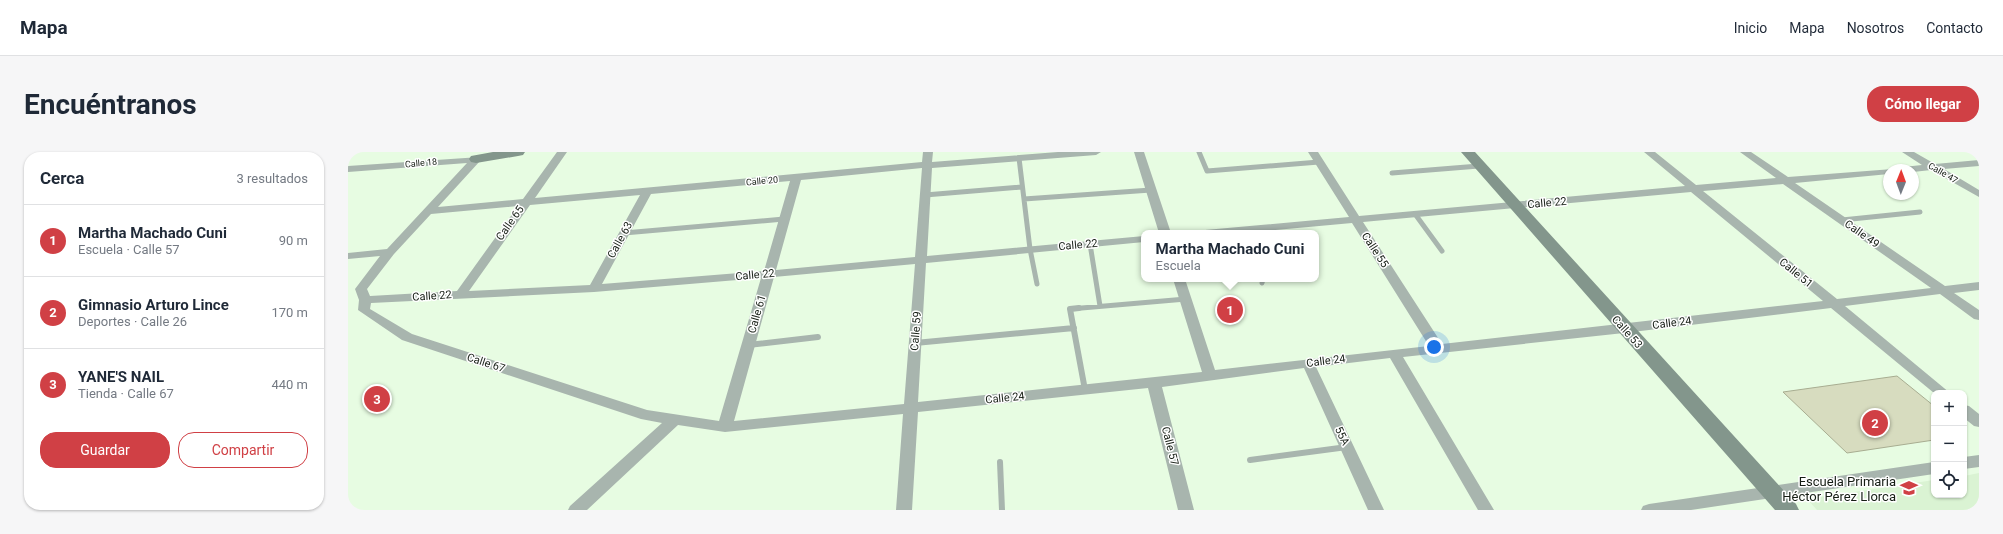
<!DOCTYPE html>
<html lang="es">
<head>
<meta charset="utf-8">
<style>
	:root { --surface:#fff; --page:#f6f6f7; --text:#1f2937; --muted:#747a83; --line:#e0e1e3; --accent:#d04045 }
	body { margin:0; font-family:Roboto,sans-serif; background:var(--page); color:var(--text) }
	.controls { position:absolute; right:12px; bottom:12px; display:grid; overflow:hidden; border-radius:8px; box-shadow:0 1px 3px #0004 }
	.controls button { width:36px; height:36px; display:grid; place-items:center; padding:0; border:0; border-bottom:1px solid var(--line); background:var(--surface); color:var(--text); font:20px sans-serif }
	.compass { position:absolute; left:1535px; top:12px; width:36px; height:36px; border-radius:50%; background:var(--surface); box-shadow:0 1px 3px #0004; rotate:1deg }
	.you { position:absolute; left:1086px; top:195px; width:14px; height:14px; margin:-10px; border:3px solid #fff; border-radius:50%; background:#1a73e8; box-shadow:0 0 0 6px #1a73e833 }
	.badge { display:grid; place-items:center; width:26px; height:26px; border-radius:50%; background:var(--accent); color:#fff; font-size:13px; font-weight:700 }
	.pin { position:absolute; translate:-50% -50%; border:2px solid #fff; box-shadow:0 1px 4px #0006 }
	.popup { position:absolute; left:793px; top:78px; width:178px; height:52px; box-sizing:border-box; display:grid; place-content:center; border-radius:8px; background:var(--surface); filter:drop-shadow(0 1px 3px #0005); font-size:13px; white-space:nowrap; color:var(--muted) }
	.popup b { font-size:15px; color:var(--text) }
	.popup::after { content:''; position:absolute; left:50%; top:100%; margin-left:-8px; border:8px solid transparent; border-top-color:var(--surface) }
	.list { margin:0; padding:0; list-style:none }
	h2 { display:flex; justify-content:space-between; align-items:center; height:52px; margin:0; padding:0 16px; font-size:17px }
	h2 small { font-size:13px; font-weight:400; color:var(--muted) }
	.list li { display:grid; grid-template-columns:26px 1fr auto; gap:12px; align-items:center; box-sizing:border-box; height:72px; padding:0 16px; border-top:1px solid var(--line) }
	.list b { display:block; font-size:15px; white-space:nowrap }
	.list p { margin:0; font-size:13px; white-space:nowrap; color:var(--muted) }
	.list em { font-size:13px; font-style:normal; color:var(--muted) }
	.actions { display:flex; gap:8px; padding:12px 16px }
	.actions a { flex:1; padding:9px 0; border:1px solid var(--accent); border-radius:16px; text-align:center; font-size:14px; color:var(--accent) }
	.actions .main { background:var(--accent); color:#fff }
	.icon { flex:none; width:22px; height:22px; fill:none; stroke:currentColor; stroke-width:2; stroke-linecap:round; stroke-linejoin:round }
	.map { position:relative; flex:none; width:1631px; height:358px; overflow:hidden; border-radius:16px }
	header { display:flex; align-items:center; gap:24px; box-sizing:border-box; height:56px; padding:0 20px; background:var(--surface); border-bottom:1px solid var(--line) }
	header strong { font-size:19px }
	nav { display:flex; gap:22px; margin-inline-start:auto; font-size:14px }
	.intro { display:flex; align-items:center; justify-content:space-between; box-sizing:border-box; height:96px; padding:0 24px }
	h1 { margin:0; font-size:28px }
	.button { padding:10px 18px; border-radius:16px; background:var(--accent); color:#fff; font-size:14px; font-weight:700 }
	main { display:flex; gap:24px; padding:0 24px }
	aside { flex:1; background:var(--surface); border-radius:16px; box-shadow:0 1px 3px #0004 }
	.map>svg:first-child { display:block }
</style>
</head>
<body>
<header>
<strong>Mapa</strong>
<nav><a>Inicio</a><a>Mapa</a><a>Nosotros</a><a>Contacto</a></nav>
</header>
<div class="intro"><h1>Encuéntranos</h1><a class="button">Cómo llegar</a></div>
<main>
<aside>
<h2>Cerca<small>3 resultados</small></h2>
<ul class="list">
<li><span class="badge">1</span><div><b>Martha Machado Cuni</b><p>Escuela · Calle 57</p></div><em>90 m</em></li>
<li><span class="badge">2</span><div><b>Gimnasio Arturo Lince</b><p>Deportes · Calle 26</p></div><em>170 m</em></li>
<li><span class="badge">3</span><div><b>YANE'S NAIL</b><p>Tienda · Calle 67</p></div><em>440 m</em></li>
</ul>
<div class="actions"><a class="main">Guardar</a><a>Compartir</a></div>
</aside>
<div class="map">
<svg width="1631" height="358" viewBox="0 0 1631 358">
	<rect width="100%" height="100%" fill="#e7fce2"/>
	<!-- built -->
	<path fill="#daf3d3" d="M1631,321v37h-162l-10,-11 127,-19v15h30v-19z"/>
	<!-- building -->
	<path fill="#d7dcbf" stroke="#a8ad91" d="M1549,224l37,30v34l-87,13 -64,-61z"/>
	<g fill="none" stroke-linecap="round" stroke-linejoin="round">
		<!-- lane-far1 -->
		<path stroke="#a8b5ae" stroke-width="5" d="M851,0l8,19 112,-9
			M671,6l11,91 7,35
			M1044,21l87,-7
			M577,43l97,-8
			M676,47l127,-9
			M1067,62l27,37
			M1494,68l78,-8
			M276,81l160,-14
			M742,92l10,62
			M914,131l1,-4
			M722,157l116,-10"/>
		<!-- lane -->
		<path stroke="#a8b5ae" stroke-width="6" d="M731,156l-9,1 15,81
			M567,191l159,-15
			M400,193l70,-8
			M902,308l97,-13
			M652,310l2,48"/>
		<!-- street -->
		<path fill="#a8b5ae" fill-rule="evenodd" d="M209,0h10l-32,46 387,-36 1,-10h10l-1,10 126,-10h43l-5,3 -164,13 -5,88 217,-20v6l-218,21 -8,139 284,-30 -29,-93h12l30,91 214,-24 -77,-123 -110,10h-43l6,-3 144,-13 -41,-65h10l41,64 326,-30 -41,-34h11l41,33 80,-7 -36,-26h11l37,25 105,-8 -4,1v4l-94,9 150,103 34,-4v8l-25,3 25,17v10l-5,-1 -34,-25 -95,12 105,87h-16l-103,-85 -207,25 -221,24 91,153h-16l-88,-152 -74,9 68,143h-16l-64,-142 -142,19 32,123h-16l-30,-122 -230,24 -6,98h-16l7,-96 -178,18 -47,-7 -91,85h-19l2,-4 92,-83 -21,-4 -239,-79 -44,-30 1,-10 -4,-11 25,-33 -32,3v-6l39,-4 80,-86 -119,9v-6l132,-9 1,2 -1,2 -42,46 85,-8zM574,16l-7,89 -139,13 25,-90zM442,29l-26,90 -162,13 49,-90zM1435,32l148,104 -94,11 -134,-108zM1343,40l132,109 -381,43 -79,-122zM292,43l-50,90 -121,6 61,-86zM170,54l-61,85 -87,5 -3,-7 27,-35 37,-40zM567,112l-11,140 -170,17 40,-144zM413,126l-42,143 -72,-11 -235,-76 -42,-25 1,-6 223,-11z
			M786,0h10l27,81h-12z
			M1554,0h12l21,12 44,-4v6l-35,3 35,21v7l-48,-27 -18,2v-2h-15l5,-3 19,-2z
			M1616,253l5,1 10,8v13l-5,-1 -10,-8z
			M1631,303v12l-15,2v-12z
			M1586,310v12l-243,36h-50l2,-4 6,-2z"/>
		<!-- secondary -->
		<path fill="#83968c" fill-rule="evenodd" d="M145,0h32l-2,3 -5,1 -42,7 -5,-1 -2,-3 2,-3z
			M1113,0h14l321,352 3,6h-24z"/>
	</g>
	<!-- icons -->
	<defs>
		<g id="school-bare" transform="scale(1.38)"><path d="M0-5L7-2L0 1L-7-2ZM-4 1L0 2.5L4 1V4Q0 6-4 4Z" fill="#d04045" stroke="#fff" stroke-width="2.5" paint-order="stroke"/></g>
	</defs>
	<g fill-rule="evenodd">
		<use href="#school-bare" x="1561" y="336"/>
	</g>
	<g text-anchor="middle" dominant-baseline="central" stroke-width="3" stroke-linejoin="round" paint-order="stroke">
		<!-- far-street labels -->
		<g font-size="9" fill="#151d14" stroke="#fff">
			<text transform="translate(73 11) rotate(-5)">Calle 18</text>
			<text transform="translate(1595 21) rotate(30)">Calle 47</text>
			<text transform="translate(414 29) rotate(-5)">Calle 20</text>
		</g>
		<!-- street labels -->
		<g font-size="11" fill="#151d14" stroke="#fff">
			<text transform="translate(1199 51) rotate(-5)">Calle 22</text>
			<text transform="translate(162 71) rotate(-55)">Calle 65</text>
			<text transform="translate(1514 82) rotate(35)">Calle 49</text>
			<text transform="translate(272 88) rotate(-61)">Calle 63</text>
			<text transform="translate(730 93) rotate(-5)">Calle 22</text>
			<text transform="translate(1027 98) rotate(57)">Calle 55</text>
			<text transform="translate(1448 121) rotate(39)">Calle 51</text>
			<text transform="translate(407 123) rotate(-5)">Calle 22</text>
			<text transform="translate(84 144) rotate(-4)">Calle 22</text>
			<text transform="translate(409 162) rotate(-74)">Calle 61</text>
			<text transform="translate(1324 171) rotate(-7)">Calle 24</text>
			<text transform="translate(568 179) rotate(-86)">Calle 59</text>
			<text transform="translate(1279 180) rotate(48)">Calle 53</text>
			<text transform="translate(978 209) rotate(-7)">Calle 24</text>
			<text transform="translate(138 211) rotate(18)">Calle 67</text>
			<text transform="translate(657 246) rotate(-6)">Calle 24</text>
			<text transform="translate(994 284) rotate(65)">55A</text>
			<text transform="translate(822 294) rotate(76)">Calle 57</text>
		</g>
		<!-- near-poi labels -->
		<g font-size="13" fill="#151d14" stroke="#fff" text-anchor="end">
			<text x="1548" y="329">Escuela Primaria<tspan x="1548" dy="15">Héctor Pérez Llorca</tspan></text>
		</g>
	</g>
</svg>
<div class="controls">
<button>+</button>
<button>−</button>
<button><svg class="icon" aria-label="locate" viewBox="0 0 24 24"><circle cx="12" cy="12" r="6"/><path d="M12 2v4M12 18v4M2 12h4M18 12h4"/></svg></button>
</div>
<svg class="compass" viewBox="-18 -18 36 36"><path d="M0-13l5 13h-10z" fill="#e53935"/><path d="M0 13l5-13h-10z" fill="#747a83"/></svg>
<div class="you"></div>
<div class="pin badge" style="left:882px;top:158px">1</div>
<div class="popup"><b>Martha Machado Cuni</b>Escuela</div>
<div class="pin badge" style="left:1527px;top:271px">2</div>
<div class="pin badge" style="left:29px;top:247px">3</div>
</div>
</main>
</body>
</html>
